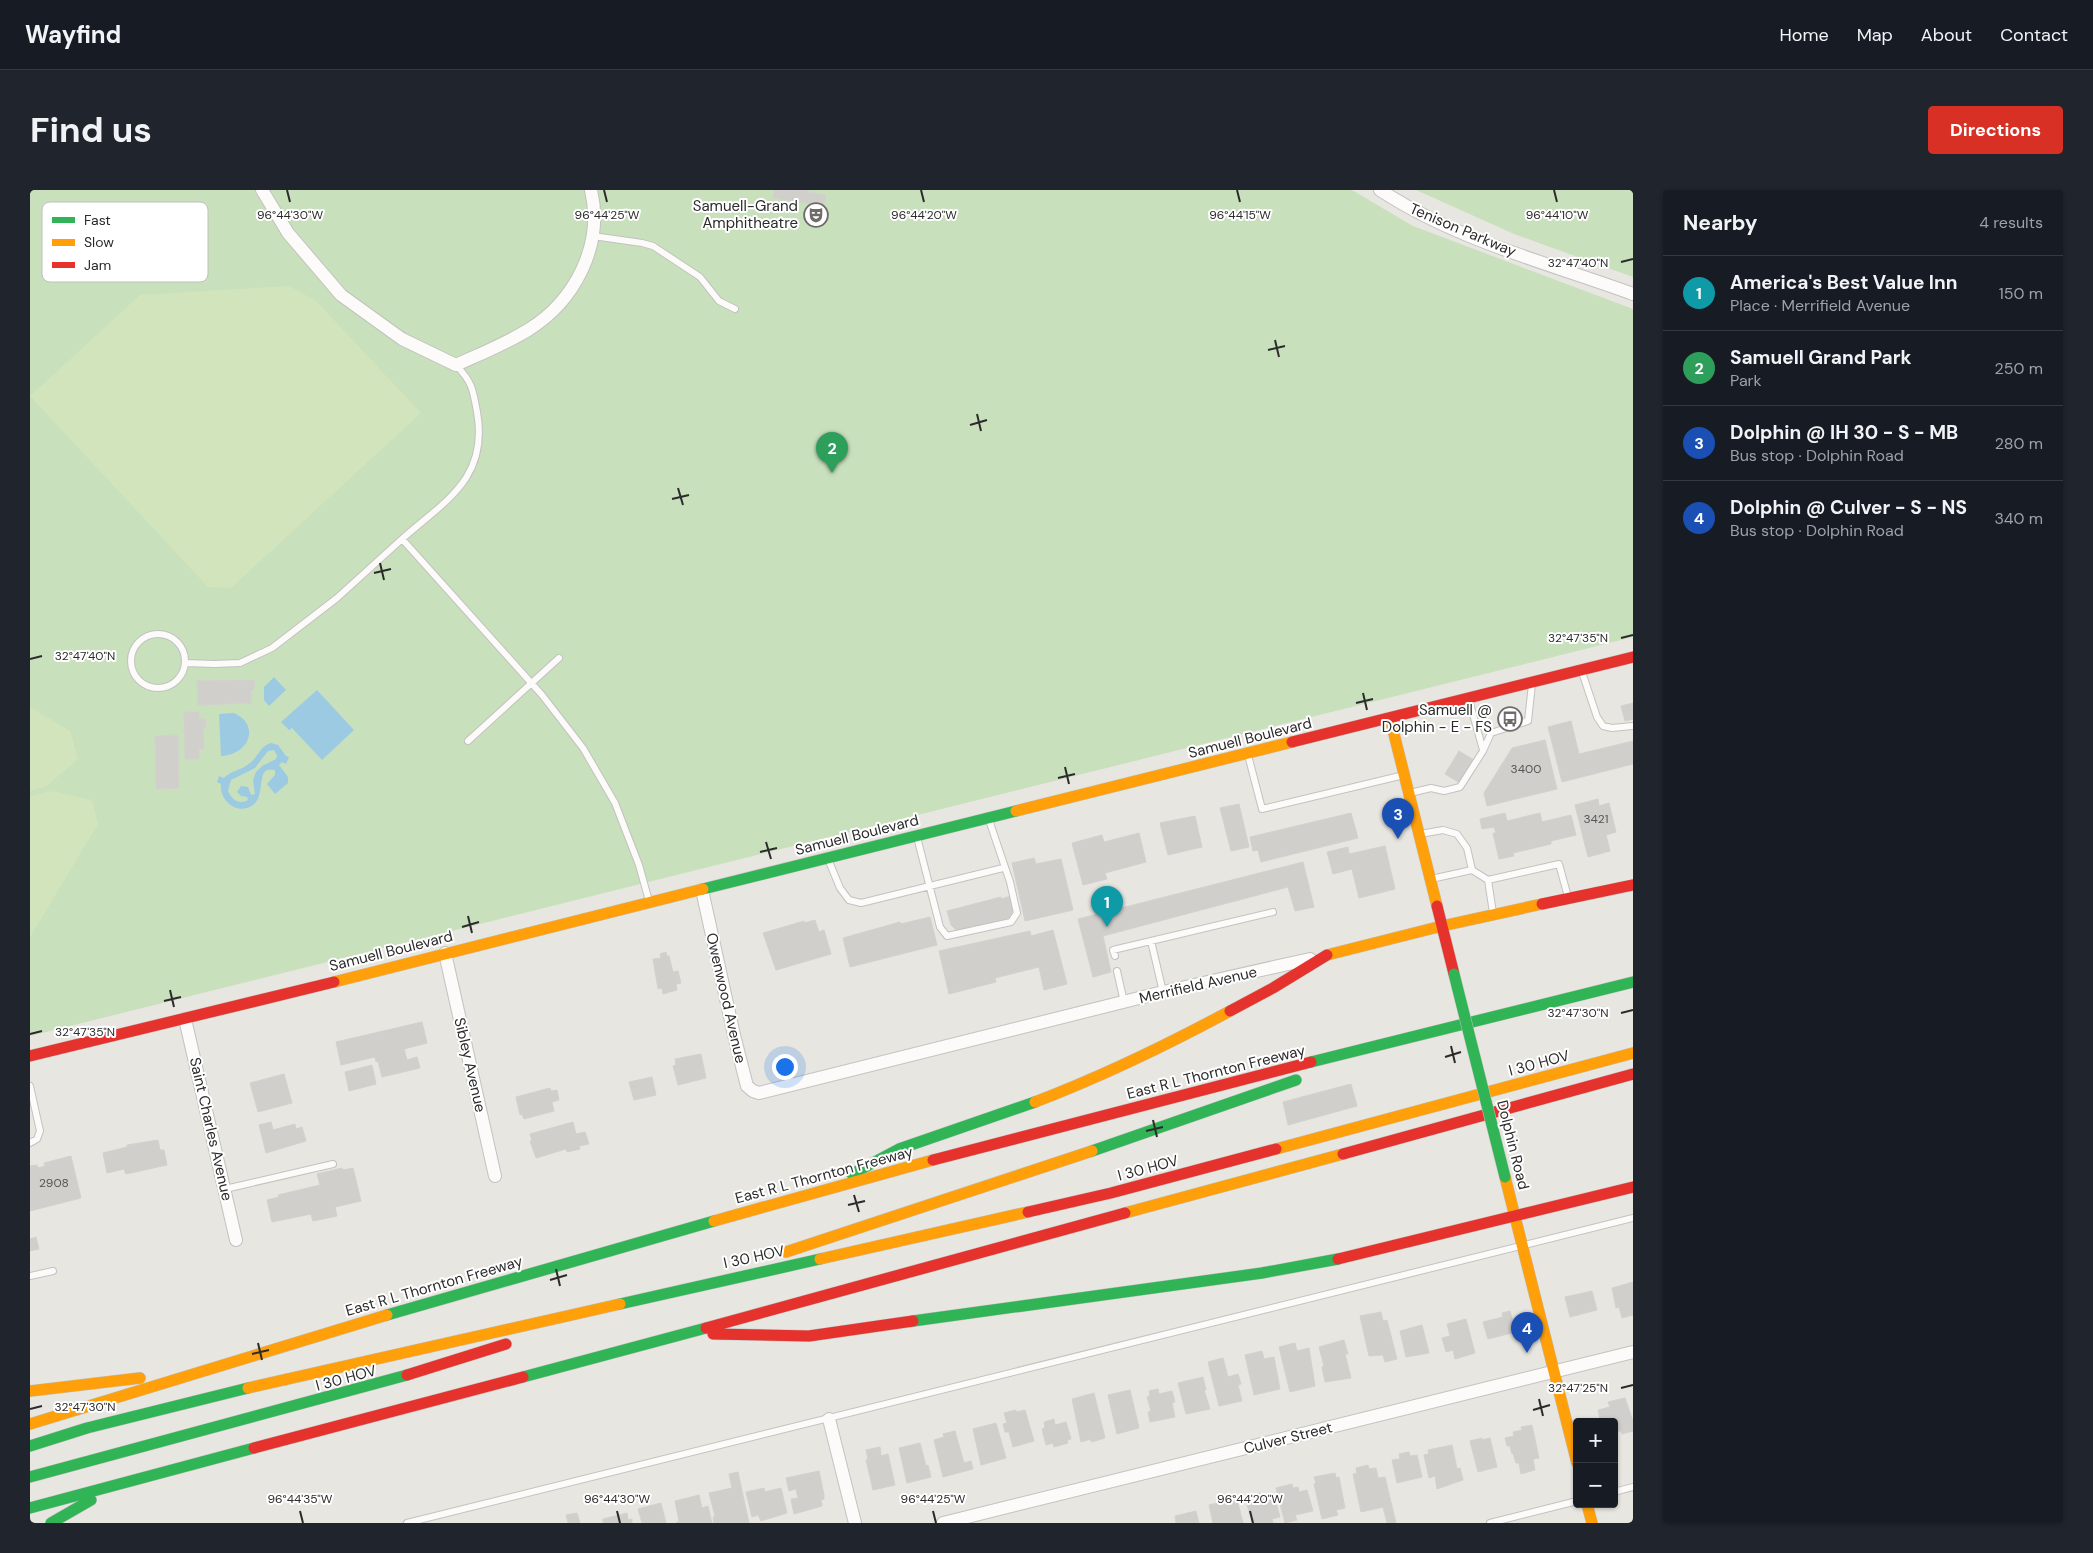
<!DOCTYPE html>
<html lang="en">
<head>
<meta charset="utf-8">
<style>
	:root { --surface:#171b24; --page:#20242c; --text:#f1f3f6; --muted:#9ea1a6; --line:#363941; --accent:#d93025 }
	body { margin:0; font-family:"DM Sans",sans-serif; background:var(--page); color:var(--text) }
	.controls { position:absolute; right:15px; bottom:15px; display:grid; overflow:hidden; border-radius:5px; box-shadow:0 1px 4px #0004 }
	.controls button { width:45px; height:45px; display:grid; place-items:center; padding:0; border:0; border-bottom:1px solid var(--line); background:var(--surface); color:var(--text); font:25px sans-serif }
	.you { position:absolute; left:754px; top:876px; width:18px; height:18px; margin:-12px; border:4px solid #fff; border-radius:50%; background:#1a73e8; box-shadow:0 0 0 8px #1a73e833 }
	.badge { display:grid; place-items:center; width:32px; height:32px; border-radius:50%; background:var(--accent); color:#fff; font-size:16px; font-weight:700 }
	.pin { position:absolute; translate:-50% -41px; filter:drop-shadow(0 1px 2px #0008) }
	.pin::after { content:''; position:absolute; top:26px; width:18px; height:15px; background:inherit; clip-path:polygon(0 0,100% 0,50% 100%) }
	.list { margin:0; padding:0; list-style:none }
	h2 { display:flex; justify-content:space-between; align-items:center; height:65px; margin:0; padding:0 20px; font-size:21px }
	h2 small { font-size:16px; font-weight:400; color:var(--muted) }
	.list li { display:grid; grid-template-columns:32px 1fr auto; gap:15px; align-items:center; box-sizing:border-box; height:75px; padding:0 20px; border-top:1px solid var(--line) }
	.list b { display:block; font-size:19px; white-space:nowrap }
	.list p { margin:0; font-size:16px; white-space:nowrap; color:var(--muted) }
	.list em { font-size:16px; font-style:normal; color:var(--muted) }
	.map { position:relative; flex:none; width:1603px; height:1333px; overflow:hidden; border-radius:5px }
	header { display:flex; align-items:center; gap:30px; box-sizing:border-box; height:70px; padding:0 25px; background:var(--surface); border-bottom:1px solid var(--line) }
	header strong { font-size:24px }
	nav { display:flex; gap:28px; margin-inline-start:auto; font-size:18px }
	.intro { display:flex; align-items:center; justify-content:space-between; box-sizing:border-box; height:120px; padding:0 30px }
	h1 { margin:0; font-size:35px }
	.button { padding:12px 22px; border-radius:5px; background:var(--accent); color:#fff; font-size:18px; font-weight:700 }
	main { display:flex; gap:30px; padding:0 30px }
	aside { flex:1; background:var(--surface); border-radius:5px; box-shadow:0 1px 4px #0004 }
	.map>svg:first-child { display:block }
</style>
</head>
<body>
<header>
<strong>Wayfind</strong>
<nav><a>Home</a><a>Map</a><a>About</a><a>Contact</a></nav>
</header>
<div class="intro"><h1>Find us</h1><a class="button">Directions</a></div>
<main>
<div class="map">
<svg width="1603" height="1333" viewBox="0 0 1603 1333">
	<rect width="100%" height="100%" fill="#e8e6e1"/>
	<!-- green -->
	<path fill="#c9e0bd" d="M1,0h1321l61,36 220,83v328l-1603,399v-843z
		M1386,0h217v87l-119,-43z"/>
	<!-- pitch -->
	<path fill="#d1e4bc" d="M259,96l27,15 105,112 -190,175 -23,-1 -178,-191 110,-101z
		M0,517l40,24 8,28 -31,27 -17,5z
		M21,601l41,9 6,24 -68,113v-141z"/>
	<!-- water -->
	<path fill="#9ccae2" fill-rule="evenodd" d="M244,487l12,13 -17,16 -5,-6v-13z
		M287,500l37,40 -32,30 -30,-32 -3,2 -8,-8z
		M204,523c27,12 15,42 -13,43l-2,-42z
		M241,553l7,2 8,11 3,1 -3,7 -4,-2 -3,3 9,12v6l-13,11 -8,-10 8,-9v-5c-21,-5 -8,25 -22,35 -15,11 -34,-4 -32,-21l-4,-2 2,-6 5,2c8,-8 18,-8 26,-15 8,-6 10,-17 21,-20zM244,560l3,6 -1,3 -14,7 -6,6 -3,8 2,14 -4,1 -3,-8 -7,-1 -4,6 4,4 6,1 1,3c-9,5 -16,0 -20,-9l3,-11 24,-12 13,-17z"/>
	<!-- building -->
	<path fill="#d1cfcc" stroke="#d3d1cd" d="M745,0h34l-1,2 18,3 -2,11 -51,-8z
		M224,490v10h-3v13l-53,2 -1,-24z
		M1603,513v16l-8,2 -4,-15z
		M154,522h15v7h7v8h-3l1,22h-5v10h-14z
		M1541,531l8,33 54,-13v23l-71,18 -14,-55z
		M148,545l1,53 -23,1 -1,-53z
		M1515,550l12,49 -70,17 -3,-13 28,-45z
		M1429,561l15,9 -14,23 -15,-9z
		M1568,609l1,7 10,-3 7,29 -10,3 4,16 -22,6 -13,-52z
		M1209,614l10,43 -18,4 -11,-43z
		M1321,623l7,25 -97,24 -3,-12 -5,1 -3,-14z
		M1475,623l2,8 33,-8 2,9 29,-7 5,20 -25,6v3l-38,9 1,3 -15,3 -6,-26h3l-2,-6 -12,2 -2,-10z
		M1165,626l7,31 -34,8 -8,-32z
		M1109,643l7,29 -41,11 2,6 -24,6 -11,-42 30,-8 2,7z
		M1355,656l10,43 -36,9 -7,-29 -19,5 -6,-22 21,-5 1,7z
		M1004,668l2,6 25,-5 12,51 -48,11 -13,-58z
		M1273,672l11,45 -19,4 -7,-24 -185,49 8,36 -18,5 -15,-58z
		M981,706l3,13 -5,9 -52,13 -6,-6 -4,-14 54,-14v2z
		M900,727l7,28 -87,22 -7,-29 57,-16 1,2z
		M785,730l4,12 5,-2 7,24 -55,16 -13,-37 41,-12v2z
		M1023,740l14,54 -23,6 -5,-23 -44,11 1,4 -47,12 -10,-43 91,-20 1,5z
		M636,762l1,4h2l4,16 5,-1 3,12 -5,1 1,6 -14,4 -1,-6 -4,1 -5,-30 8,-1 -1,-4z
		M392,832l5,21 -23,6 3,11 10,-3 3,11 -38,9 -4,-16 -2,1 -1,-5 -34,8 -5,-23z
		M671,864l5,24 -28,7 -5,-19 3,-1 -1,-6z
		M342,875l4,19 -27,7 -4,-19z
		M254,884l8,29 -34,9 -8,-29z
		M622,887l4,18 -22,5 -5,-18z
		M1321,894l6,22 -69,19 -5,-23z
		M520,898l1,3 6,-1 2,10 -7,2 2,9 -30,8 -2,-5 -2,1 -4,-18z
		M241,932l2,8 22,-6 1,5 6,-2 4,14 -40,12 -7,-28z
		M543,932l3,12 9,-2 4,12 -10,2 1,3 -13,3 -1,-3 -30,9 -6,-17h2l-2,-7z
		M128,950l2,10h4l3,15 -41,9 -2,-5 -17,4 -4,-20 24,-6v-2z
		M41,966l10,42 -51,13v-45l7,-1 1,3 7,-2 -1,-3z
		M312,978l1,2 10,-2 8,33 -26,6 2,9 -24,5 -2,-7 -39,8 -5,-22 12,-3 -1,-2 42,-10 -3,-11z
		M6,1047l3,12 -9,2v-12z
		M1603,1092v33l-11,3 -3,-11 -3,1 -4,-20z
		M1562,1101l5,19 -27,7 -5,-20z
		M1480,1121l6,21 -28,7 -5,-17 20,-5 -1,-4z
		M1351,1122l2,9 4,-1 10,39 -12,3 -2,-7 -14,1 -9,-40z
		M1436,1129l9,34 -20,6 -2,-9 -7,2 -4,-14 8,-2 -3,-12z
		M1392,1135l7,28 -23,4 -6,-26z
		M1314,1150l4,14h-3l6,24 -26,4 -3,-15 2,-1 -5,-19z
		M1265,1153l2,8 12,-3 6,38 -25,6 -11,-45z
		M1232,1161l2,8 10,-2 6,32 -26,6 -9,-40z
		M1193,1168l5,19 10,-3 3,10 -3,1 4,16 -23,5 -11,-44z
		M1173,1187l3,13h-2l6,19 -24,5 -8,-31z
		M1128,1199l1,5 13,-3 3,11 -3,1 3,14 -25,5 -2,-10 3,-1 -4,-14 3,-1 -1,-5z
		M1100,1200l9,38 -22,6 -9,-39z
		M1064,1203l11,45 -14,4v-3l-10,3 -9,-43z
		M1595,1208l8,23v10l-11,3 -1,-3 -7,1v-10h-23l9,-3 -2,-9 12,-3 -2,-5z
		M986,1220v2l9,-2 9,31 -21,6 -4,-15h-4l-2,-8 4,-1 -3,-10z
		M1024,1229l1,6 11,-3 5,17 -4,1 1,3 -14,4 -1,-4 -7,2 -4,-16 3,-1 -1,-6z
		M966,1233l10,35 -25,7 -8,-36z
		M1502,1235l7,33 -6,1 2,11 -14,4 -2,-11h-3l-3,-10 -1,1 -2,-8h-3l-2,-8 9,-2 -1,-4 9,-2 -1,-3z
		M925,1241l9,32 7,-2 2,8 -30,8 -9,-37 10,-3 -1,-3z
		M1452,1248v2l8,-2 7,29 -19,5 -8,-31z
		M890,1253l6,23 2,-1 3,12 -24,6 -8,-35z
		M1422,1255l5,24 3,-1 3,12 -26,9 -2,-13 -6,2 -5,-23 5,-1 -1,-4z
		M850,1257l1,9 7,-2 7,31 -22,5 -7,-30 2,-1 -2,-9z
		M1379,1262l1,4 7,-1 5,22 -25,6 -5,-23 8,-1 -1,-5z
		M1338,1275l1,4 7,-1 2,10 7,-1 11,46h-9l-4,-16 -22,5 -8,-38 4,-1 -1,-5z
		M789,1281l5,24v4l-3,1 1,6 -28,8 -3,-15 7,-1 -2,-9 -7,2 -3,-13z
		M708,1282l11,51h-35l-1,-6 2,-1 -6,-23 23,-5 -3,-14z
		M1305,1283l1,5 3,-1 6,31 -9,2 2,5 -16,4 -8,-35 2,-1 -2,-6z
		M1262,1294l1,4 5,-1 1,5 8,-2 6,21 -18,4 2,5 -12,3 -9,-35z
		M734,1298l1,4 16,-4 6,25 -26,8 -3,-6 -6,2 -6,-25z
		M1230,1303l1,3 6,-2 2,7 6,-2 5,18 -8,2 1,4h-21l-7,-26z
		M669,1305l3,13 6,-2 4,17h-36l3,-2 -4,-20z
		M1207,1309l6,24h-30l-4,-18z
		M631,1313l5,20h-24l-4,-14z
		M1166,1321l3,12h-23l-1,-7z
		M547,1323l3,10h-12l-2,-8z
		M597,1323l1,7 4,-1v4h-29v-4z"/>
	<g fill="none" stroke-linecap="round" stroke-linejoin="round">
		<!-- lane casing -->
		<g stroke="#c2c2c1" stroke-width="8">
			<path id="lane" d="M563,46l49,7 11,3 47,31 19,24 16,8
				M426,175c16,17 17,24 21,47 12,66 -32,89 -75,127l140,156 41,53 32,55 24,62 10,36
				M101 471a27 27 0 1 1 54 0a27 27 0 1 1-54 0Z
				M156,473l28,1 26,-1 32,-15 65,-50 65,-59
				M1552,482l15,45 6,9 9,2 21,-2
				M1439,510l14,50
				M438,551l91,-83
				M1218,565l14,54 142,-34
				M1380,603l21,-5 13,3 16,-4 23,-36 8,-18 37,-12 4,-37
				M1390,644l23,-4 14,4 10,14 5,22
				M887,647l23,90 7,9 64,-14 6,-9 -7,-31 -21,-62
				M798,669l12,29 9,12 12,3 142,-35
				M1401,689l41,-9 16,10 71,-16 9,33
				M1458,690l5,33
				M1121,751l12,51
				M1085,766l-2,-6 160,-38
				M1087,781l7,31
				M0,896l10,45 -3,8 -7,4
				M195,999l108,-25
				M0,1086l23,-5
				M1584,1302l19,-5
				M377,1333l1226,-305
				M1460,1333l87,-22"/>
		</g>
		<!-- street casing -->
		<g stroke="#c2c2c1" stroke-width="14">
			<path id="street" d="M232,0l26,43 53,62 61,44 54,26c24,-11 49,-21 72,-35 47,-29 76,-85 63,-140
				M1350,0c76,50 168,73 253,104
				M672,700l32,145 13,51 6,5 6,2 404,-101 147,-33
				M415,763l50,223
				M155,829l51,221
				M799,1229l26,104
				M913,1333l690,-171"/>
		</g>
		<!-- fast casing -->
		<g stroke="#c2c2c1" stroke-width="12">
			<path id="fast" d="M673,699l313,-78
				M1281,872l322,-80
				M1062,961l204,-71
				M822,984l47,-25 136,-47
				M590,1114l200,-45
				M357,1125l327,-94
				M883,1131l349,-48 76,-14
				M493,1187l183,-49
				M0,1256l57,-18 161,-40
				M0,1287l377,-102
				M0,1318l224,-60
				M21,1333l40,-23"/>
		</g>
		<!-- slow casing -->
		<g stroke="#c2c2c1" stroke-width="12">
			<path id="slow" d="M1360,528l47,188
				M986,621l276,-69
				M1297,765l115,-29 100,-22
				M304,792l369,-93
				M1005,912c68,-26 132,-57 195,-91
				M1246,959l357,-96
				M1475,987l72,286
				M1095,1023l218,-59
				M684,1031l219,-61
				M756,1062l306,-101
				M790,1069l208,-47
				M218,1198l372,-84
				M0,1201l110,-13
				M0,1234l357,-109
				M1557,1314l5,19"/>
		</g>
		<!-- jam casing -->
		<g stroke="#c2c2c1" stroke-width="12">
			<path id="jam" d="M1262,552l341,-85
				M1512,714l91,-19
				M1407,716l17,68
				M1200,821l43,-23 54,-33
				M0,866l304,-74
				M1313,964l290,-80
				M903,970l378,-98
				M998,1022l83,-19 165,-44
				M1308,1069l295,-72
				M676,1138l419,-115
				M683,1144l96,2 104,-15
				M377,1185l99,-31
				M224,1258l269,-71"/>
		</g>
		<!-- lane -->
		<use href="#lane" stroke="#fcfbfa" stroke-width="6"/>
		<!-- street -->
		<use href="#street" stroke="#fcfbfa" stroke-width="12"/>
		<!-- fast -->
		<use href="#fast" stroke="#30b455" stroke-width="11"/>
		<!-- slow -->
		<use href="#slow" stroke="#ff9f0a" stroke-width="11"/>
		<!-- jam -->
		<use href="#jam" stroke="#e5322d" stroke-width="11"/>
		<!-- fast-bridge casing -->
		<g stroke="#c2c2c1" stroke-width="12" stroke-linecap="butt">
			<path id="fast-bridge" d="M1424,784l51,203"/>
		</g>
		<!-- fast-bridge -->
		<use href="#fast-bridge" stroke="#30b455" stroke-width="11"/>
	</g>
	<!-- ticks -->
	<path fill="none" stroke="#2b2b2b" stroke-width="2" d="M257,0l3,12M574,0l3,12M891,0l3,12M1207,0l3,12M1524,0l3,12M1591,72l12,-3M1245,150l4,17M1238,160l17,-4M947,224l4,17M940,235l17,-5M648,298l5,17M642,309l17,-4M350,373l4,17M344,383l17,-4M1591,448l12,-3M0,469l12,-3M1333,503l4,17M1326,513l17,-4M1035,577l4,17M1028,588l17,-4M736,652l5,17M730,662l17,-4M438,726l4,17M432,737l17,-5M140,800l4,17M134,811l17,-4M1591,823l12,-3M0,844l12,-3M1421,856l4,17M1415,867l16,-5M1123,930l4,17M1116,941l17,-4M824,1005l5,17M818,1015l17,-4M526,1079l4,17M520,1090l17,-5M228,1153l4,17M222,1164l17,-4M1591,1198l12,-3M1509,1209l4,17M0,1219l12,-3M1503,1220l17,-5M270,1321l3,12M587,1321l3,12M903,1321l3,12M1220,1321l3,12"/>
	<!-- icons -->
	<defs>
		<g id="theatre-ring" transform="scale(1.25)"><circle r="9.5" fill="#fff" stroke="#6d6c6b" stroke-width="1.5"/><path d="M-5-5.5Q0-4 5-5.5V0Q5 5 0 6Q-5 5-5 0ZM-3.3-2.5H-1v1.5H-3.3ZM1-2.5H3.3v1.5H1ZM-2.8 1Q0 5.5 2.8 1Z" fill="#6d6c6b"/></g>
		<g id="bus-ring" transform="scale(1.25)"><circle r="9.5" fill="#fff" stroke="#6d6c6b" stroke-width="1.5"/><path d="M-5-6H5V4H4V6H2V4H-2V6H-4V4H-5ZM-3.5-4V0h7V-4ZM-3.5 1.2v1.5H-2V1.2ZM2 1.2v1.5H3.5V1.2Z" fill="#6d6c6b"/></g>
	</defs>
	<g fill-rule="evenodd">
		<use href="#theatre-ring" x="786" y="25"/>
		<use href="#bus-ring" x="1480" y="529"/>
	</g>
	<g text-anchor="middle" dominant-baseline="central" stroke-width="4" stroke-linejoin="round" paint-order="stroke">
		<!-- number labels -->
		<g font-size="12" fill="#555554">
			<text x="1496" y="579">3400</text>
			<text x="1566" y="629">3421</text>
			<text x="24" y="993">2908</text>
		</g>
		<!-- poi labels -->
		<g font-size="15" fill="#2b2b2b" stroke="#fff" text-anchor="end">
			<text x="768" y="16">Samuell-Grand<tspan x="768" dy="17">Amphitheatre</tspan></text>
			<text x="1462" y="520">Samuell @<tspan x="1462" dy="17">Dolphin - E - FS</tspan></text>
		</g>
		<!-- street labels -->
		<g font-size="15" fill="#2b2b2b" stroke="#fff">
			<text transform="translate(1433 40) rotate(23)">Tenison Parkway</text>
			<text transform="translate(1220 548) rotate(-14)">Samuell Boulevard</text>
			<text transform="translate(827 645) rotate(-14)">Samuell Boulevard</text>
			<text transform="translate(361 761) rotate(-14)">Samuell Boulevard</text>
			<text transform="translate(1168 795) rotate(-13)">Merrifield Avenue</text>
			<text transform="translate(696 808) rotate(77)">Owenwood Avenue</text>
			<text transform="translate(1509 873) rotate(-15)">I 30 HOV</text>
			<text transform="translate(440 875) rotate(77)">Sibley Avenue</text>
			<text transform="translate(1186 882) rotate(-14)">East R L Thornton Freeway</text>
			<text transform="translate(181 939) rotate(77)">Saint Charles Avenue</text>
			<text transform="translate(1483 955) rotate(76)">Dolphin Road</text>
			<text transform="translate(1118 978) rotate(-15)">I 30 HOV</text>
			<text transform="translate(794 985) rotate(-15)">East R L Thornton Freeway</text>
			<text transform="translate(724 1067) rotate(-12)">I 30 HOV</text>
			<text transform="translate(404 1096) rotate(-16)">East R L Thornton Freeway</text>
			<text transform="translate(316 1188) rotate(-15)">I 30 HOV</text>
			<text transform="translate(1258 1248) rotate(-14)">Culver Street</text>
		</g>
	</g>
	<!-- legend -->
	<rect x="12" y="12" width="166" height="80" rx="8" fill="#fff" stroke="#bfbfbf" stroke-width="1"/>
	<rect x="22" y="27" width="23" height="6" fill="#30b455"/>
	<rect x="22" y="49" width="23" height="7" fill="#ff9f0a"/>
	<rect x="22" y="72" width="23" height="6" fill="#e5322d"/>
	<g font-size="14" fill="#2b2b2b">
		<text x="54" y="35">Fast</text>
		<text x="54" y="57">Slow</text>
		<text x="54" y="80">Jam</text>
	</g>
	<g font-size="12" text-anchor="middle" fill="#2b2b2b" stroke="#fff" stroke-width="4" stroke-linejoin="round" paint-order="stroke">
		<text x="260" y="29">96°44'30"W</text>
		<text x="577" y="29">96°44'25"W</text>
		<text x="894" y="29">96°44'20"W</text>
		<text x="1210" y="29">96°44'15"W</text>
		<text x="1527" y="29">96°44'10"W</text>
		<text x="1548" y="77">32°47'40"N</text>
		<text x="1548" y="452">32°47'35"N</text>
		<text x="55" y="470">32°47'40"N</text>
		<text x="1548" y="827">32°47'30"N</text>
		<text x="55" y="846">32°47'35"N</text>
		<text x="1548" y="1202">32°47'25"N</text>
		<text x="55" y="1221">32°47'30"N</text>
		<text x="270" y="1313">96°44'35"W</text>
		<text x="587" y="1313">96°44'30"W</text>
		<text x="903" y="1313">96°44'25"W</text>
		<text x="1220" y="1313">96°44'20"W</text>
	</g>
</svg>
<div class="controls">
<button>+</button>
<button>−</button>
</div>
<div class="you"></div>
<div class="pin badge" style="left:1077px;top:737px;background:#0f9aa8">1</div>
<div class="pin badge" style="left:802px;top:283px;background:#2e9e5b">2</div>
<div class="pin badge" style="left:1368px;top:649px;background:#1a4fb4">3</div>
<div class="pin badge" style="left:1497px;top:1163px;background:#1a4fb4">4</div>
</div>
<aside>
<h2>Nearby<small>4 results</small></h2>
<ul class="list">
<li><span class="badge" style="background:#0f9aa8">1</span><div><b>America's Best Value Inn</b><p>Place · Merrifield Avenue</p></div><em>150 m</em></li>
<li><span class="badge" style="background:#2e9e5b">2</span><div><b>Samuell Grand Park</b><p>Park</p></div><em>250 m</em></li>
<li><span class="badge" style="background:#1a4fb4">3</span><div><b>Dolphin @ IH 30 - S - MB</b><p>Bus stop · Dolphin Road</p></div><em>280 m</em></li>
<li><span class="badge" style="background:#1a4fb4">4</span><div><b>Dolphin @ Culver - S - NS</b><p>Bus stop · Dolphin Road</p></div><em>340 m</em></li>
</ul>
</aside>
</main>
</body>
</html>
